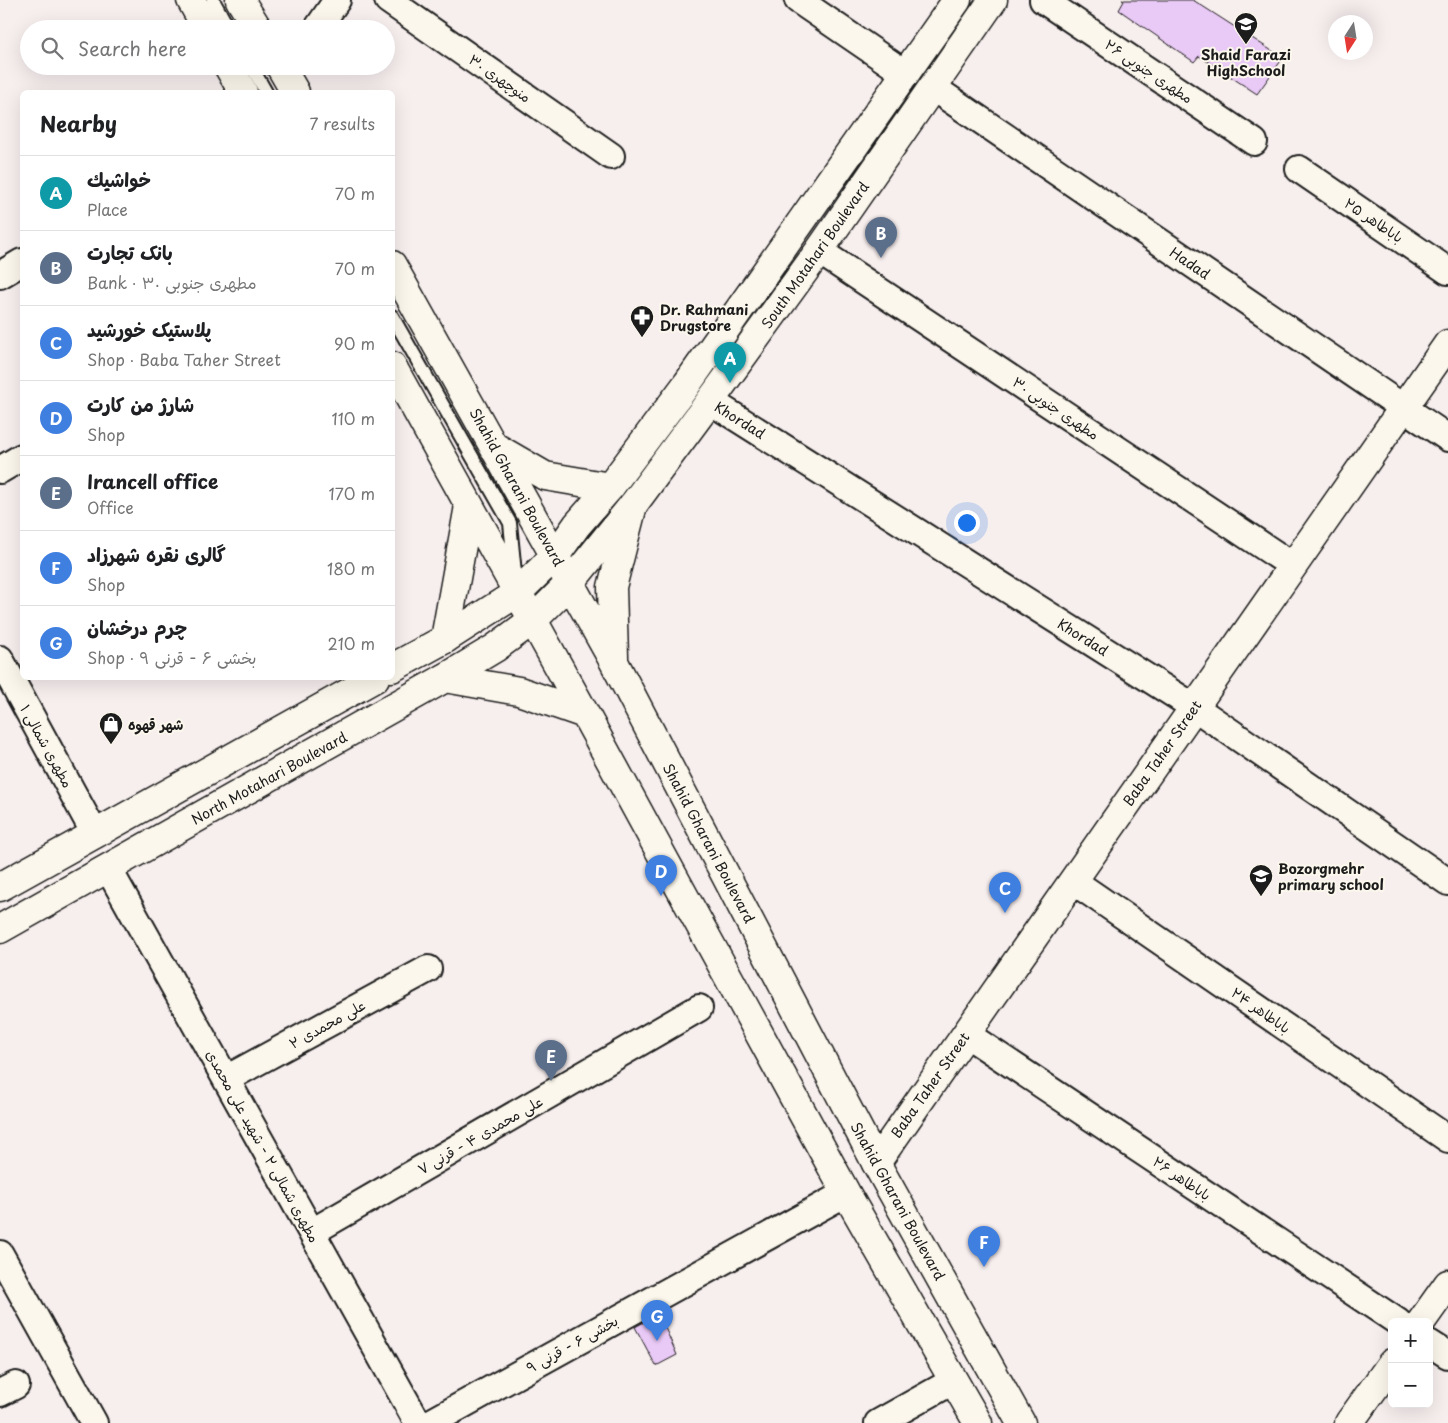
<!DOCTYPE html>
<html lang="en">
<head>
<meta charset="utf-8">
<style>
	:root { --surface:#fff; --page:#f2f2f2; --text:#202124; --muted:#757577; --line:#e0e0e0; --accent:#b45309 }
	body { margin:0; font-family:"Playpen Sans","Playpen Sans Arabic",sans-serif; background:var(--page); color:var(--text) }
	.controls { position:absolute; right:15px; bottom:15px; display:grid; overflow:hidden; border-radius:8px; box-shadow:0 5px 20px #0002 }
	.controls button { width:45px; height:45px; display:grid; place-items:center; padding:0; border:0; border-bottom:1px solid var(--line); background:var(--surface); color:var(--text); font:25px sans-serif }
	.compass { position:absolute; left:1328px; top:15px; width:45px; height:45px; border-radius:50%; background:var(--surface); box-shadow:0 5px 20px #0002; rotate:192deg }
	.you { position:absolute; left:966px; top:522px; width:18px; height:18px; margin:-12px; border:4px solid #fff; border-radius:50%; background:#1a73e8; box-shadow:0 0 0 8px #1a73e833 }
	.badge { display:grid; place-items:center; width:32px; height:32px; border-radius:50%; background:var(--accent); color:#fff; font-size:16px; font-weight:700 }
	.pin { position:absolute; translate:-50% -41px; filter:drop-shadow(0 1px 2px #0008) }
	.pin::after { content:''; position:absolute; top:26px; width:18px; height:15px; background:inherit; clip-path:polygon(0 0,100% 0,50% 100%) }
	.list { margin:0; padding:0; list-style:none }
	h2 { display:flex; justify-content:space-between; align-items:center; height:65px; margin:0; padding:0 20px; font-size:21px }
	h2 small { font-size:16px; font-weight:400; color:var(--muted) }
	.list li { display:grid; grid-template-columns:32px 1fr auto; gap:15px; align-items:center; box-sizing:border-box; height:75px; padding:0 20px; border-top:1px solid var(--line) }
	.list b { display:block; font-size:19px; white-space:nowrap }
	.list p { margin:0; font-size:16px; white-space:nowrap; color:var(--muted) }
	.list em { font-size:16px; font-style:normal; color:var(--muted) }
	.icon { flex:none; width:28px; height:28px; fill:none; stroke:currentColor; stroke-width:2; stroke-linecap:round; stroke-linejoin:round }
	.map { position:relative; flex:none; width:1448px; height:1423px; overflow:hidden }
	.search { position:absolute; background:var(--surface); box-shadow:0 5px 20px #0002; left:20px; top:20px; width:375px; height:55px; display:flex; align-items:center; gap:12px; box-sizing:border-box; padding:0 18px; border-radius:28px; color:var(--muted); font-size:19px }
	.panel { position:absolute; background:var(--surface); box-shadow:0 5px 20px #0002; left:20px; top:90px; width:375px; height:590px; border-radius:8px }
	.map>svg:first-child { display:block }
</style>
</head>
<body>
<div class="map">
<svg width="1448" height="1423" viewBox="0 0 1448 1423">
	<rect width="100%" height="100%" fill="#f7eeee"/>
	<filter id="ink" filterUnits="userSpaceOnUse"><feTurbulence type="fractalNoise" baseFrequency=".02" numOctaves="2"/><feDisplacementMap in="SourceGraphic" scale="10" xChannelSelector="R" yChannelSelector="G"/><feConvolveMatrix kernelMatrix="1 2 1 2 8 2 1 2 1" color-interpolation-filters="sRGB"/></filter>
	<g filter="url(#ink)">
		<!-- building -->
		<path fill="#e9c9f6" stroke="#1c1c1c" d="M1122,0h71l90,58 -26,36 -58,-38 -5,6 -75,-52 5,-9z
			M659,1314l18,41 -21,11 -21,-39z"/>
		<g fill="none" stroke-linecap="round" stroke-linejoin="round">
			<!-- service casing -->
			<g stroke="#1c1c1c" stroke-width="16">
				<path id="service" d="M213,0l16,29
					M251,66l15,26
					M392,316l118,207 5,50"/>
			</g>
			<!-- minor casing -->
			<g stroke="#1c1c1c" stroke-width="30">
				<path id="minor" d="M388,0l223,156
					M798,0l108,74
					M1043,0l211,142
					M317,29l20,-29
					M932,87l516,351
					M1299,169l149,102
					M819,251l474,315
					M0,275l22,-13
					M710,401l484,306 254,175
					M0,470l22,-13
					M0,659l95,175
					M108,868l310,555
					M1073,881l375,258
					M966,1034l432,288
					M226,1079l202,-110
					M312,1232l387,-224
					M0,1254l94,169
					M1429,1343l19,12
					M0,1393l16,-8
					M430,1423l416,-230
					M878,1423l75,-42"/>
			</g>
			<!-- tertiary casing -->
			<g stroke="#1c1c1c" stroke-width="31">
				<path id="tertiary" d="M876,1163l572,-819
					M1421,1322l27,-38
					M1349,1423l43,-60"/>
			</g>
			<!-- secondary casing -->
			<g stroke="#1c1c1c" stroke-width="31">
				<path id="secondary" d="M392,668l53,-29 72,-46 38,-37 22,-31 33,-38 77,-103 270,-384
					M0,887l375,-209
					M0,929l445,-251 50,-30 38,-28 37,-37 63,-78 77,-104 109,-150 174,-251"/>
			</g>
			<!-- primary casing -->
			<g stroke="#1c1c1c" stroke-width="31">
				<path id="primary" d="M191,0l16,29
					M240,0l18,29
					M228,66l15,26
					M280,66l15,26
					M392,265l222,397 262,501 145,260
					M392,366l193,348 261,479 132,230
					M495,447l50,29 65,11
					M445,639l24,-133
					M614,658l-2,-71 21,-82
					M445,678l74,13 66,23"/>
			</g>
			<!-- service -->
			<use href="#service" stroke="#fbf7ec" stroke-width="12"/>
			<!-- minor -->
			<use href="#minor" stroke="#fbf7ec" stroke-width="26"/>
			<!-- tertiary -->
			<use href="#tertiary" stroke="#fbf7ec" stroke-width="28"/>
			<!-- secondary -->
			<use href="#secondary" stroke="#fbf7ec" stroke-width="28"/>
			<!-- primary -->
			<use href="#primary" stroke="#fbf7ec" stroke-width="28"/>
		</g>
	</g>
	<!-- icons -->
	<defs>
		<g id="school-pin" transform="scale(1.25)"><path d="M0 17L-7.5 6A9.5 9.5 0 1 1 7.5 6Z" fill="#1c1c1c" stroke="#fbf7ec"/><path d="M0-5L7-2L0 1L-7-2ZM-4 1L0 2.5L4 1V4Q0 6-4 4Z" fill="#fff"/></g>
		<g id="pharmacy-pin" transform="scale(1.25)"><path d="M0 17L-7.5 6A9.5 9.5 0 1 1 7.5 6Z" fill="#1c1c1c" stroke="#fbf7ec"/><path d="M-2-6h4v4h4v4h-4v4h-4v-4h-4v-4h4Z" fill="#fff"/></g>
		<g id="shop-pin" transform="scale(1.25)"><path d="M0 17L-7.5 6A9.5 9.5 0 1 1 7.5 6Z" fill="#1c1c1c" stroke="#fbf7ec"/><path d="M-5-2.5h2.3a2.7 3.5 0 0 1 5.4 0H5L5.5 6h-11ZM-1.5-2.5h3a1.5 2.3 0 0 0-3 0Z" fill="#fff"/></g>
	</defs>
	<g fill-rule="evenodd">
		<use href="#school-pin" x="1246" y="24"/>
		<use href="#pharmacy-pin" x="642" y="317"/>
		<use href="#shop-pin" x="111" y="724"/>
		<use href="#school-pin" x="1261" y="876"/>
	</g>
	<g text-anchor="middle" dominant-baseline="central" stroke-width="4" stroke-linejoin="round" paint-order="stroke">
		<!-- poi labels -->
		<g font-size="14" font-weight="bold" fill="#1c1c1c" stroke="#fbf7ec" text-anchor="start">
			<text x="1246" y="54" text-anchor="middle">Shaid Farazi<tspan x="1246" dy="16">HighSchool</tspan></text>
			<text x="660" y="309">Dr. Rahmani<tspan x="660" dy="16">Drugstore</tspan></text>
			<text x="128" y="724">شهر قهوه</text>
			<text x="1278" y="868">Bozorgmehr<tspan x="1278" dy="16">primary school</tspan></text>
		</g>
		<!-- street labels -->
		<g font-size="14" fill="#1c1c1c" stroke="#fbf7ec">
			<text transform="translate(1149 71) rotate(34)">مطهری جنوبی ۲۶</text>
			<text transform="translate(500 78) rotate(35)">منوچهری ۳۰</text>
			<text transform="translate(1374 220) rotate(34)">باباطاهر ۲۵</text>
			<text transform="translate(815 255) rotate(-55)">South Motahari Boulevard</text>
			<text transform="translate(1190 263) rotate(34)">Hadad</text>
			<text transform="translate(1056 408) rotate(34)">مطهری جنوبی ۳۰</text>
			<text transform="translate(740 420) rotate(32)">Khordad</text>
			<text transform="translate(517 487) rotate(61)">Shahid Gharani Boulevard</text>
			<text transform="translate(1083 637) rotate(32)">Khordad</text>
			<text transform="translate(47 746) rotate(61)">مطهری شمالی ۱</text>
			<text transform="translate(1162 753) rotate(-55)">Baba Taher Street</text>
			<text transform="translate(269 778) rotate(-29)">North Motahari Boulevard</text>
			<text transform="translate(709 843) rotate(62)">Shahid Gharani Boulevard</text>
			<text transform="translate(1261 1010) rotate(35)">باباطاهر ۲۴</text>
			<text transform="translate(327 1024) rotate(-29)">علی محمدی ۲</text>
			<text transform="translate(930 1085) rotate(-55)">Baba Taher Street</text>
			<text transform="translate(480 1135) rotate(-30)">علی محمدی ۴ - قرنی ۷</text>
			<text transform="translate(263 1146) rotate(61)">مطهری شمالی ۲ - شهید علی محمدی</text>
			<text transform="translate(1182 1178) rotate(34)">باباطاهر ۲۶</text>
			<text transform="translate(898 1201) rotate(61)">Shahid Gharani Boulevard</text>
			<text transform="translate(572 1344) rotate(-29)">بخشی ۶ - قرنی ۹</text>
		</g>
	</g>
</svg>
<div class="controls">
<button>+</button>
<button>−</button>
</div>
<svg class="compass" viewBox="-18 -18 36 36"><path d="M0-13l5 13h-10z" fill="#e53935"/><path d="M0 13l5-13h-10z" fill="#757577"/></svg>
<div class="you"></div>
<div class="pin badge" style="left:730px;top:383px;background:#0f9aa8">A</div>
<div class="pin badge" style="left:881px;top:258px;background:#5c6f8a">B</div>
<div class="pin badge" style="left:1005px;top:913px;background:#3f7fe0">C</div>
<div class="pin badge" style="left:661px;top:896px;background:#3f7fe0">D</div>
<div class="pin badge" style="left:551px;top:1081px;background:#5c6f8a">E</div>
<div class="pin badge" style="left:984px;top:1267px;background:#3f7fe0">F</div>
<div class="pin badge" style="left:657px;top:1341px;background:#3f7fe0">G</div>
<div class="search"><svg class="icon" aria-label="search" viewBox="0 0 24 24"><circle cx="10" cy="10" r="6"/><path d="M15 15l6 6"/></svg>Search here</div>
<section class="panel">
<h2>Nearby<small>7 results</small></h2>
<ul class="list">
<li><span class="badge" style="background:#0f9aa8">A</span><div><b>خواشيك</b><p>Place</p></div><em>70 m</em></li>
<li><span class="badge" style="background:#5c6f8a">B</span><div><b>بانک تجارت</b><p>Bank · مطهری جنوبی ۳۰</p></div><em>70 m</em></li>
<li><span class="badge" style="background:#3f7fe0">C</span><div><b>پلاستیک خورشید</b><p>Shop · Baba Taher Street</p></div><em>90 m</em></li>
<li><span class="badge" style="background:#3f7fe0">D</span><div><b>شارژ من کارت</b><p>Shop</p></div><em>110 m</em></li>
<li><span class="badge" style="background:#5c6f8a">E</span><div><b>Irancell office</b><p>Office</p></div><em>170 m</em></li>
<li><span class="badge" style="background:#3f7fe0">F</span><div><b>گالری نقره شهرزاد</b><p>Shop</p></div><em>180 m</em></li>
<li><span class="badge" style="background:#3f7fe0">G</span><div><b>چرم درخشان</b><p>Shop · بخشی ۶ - قرنی ۹</p></div><em>210 m</em></li>
</ul>
</section>
</div>
</body>
</html>
